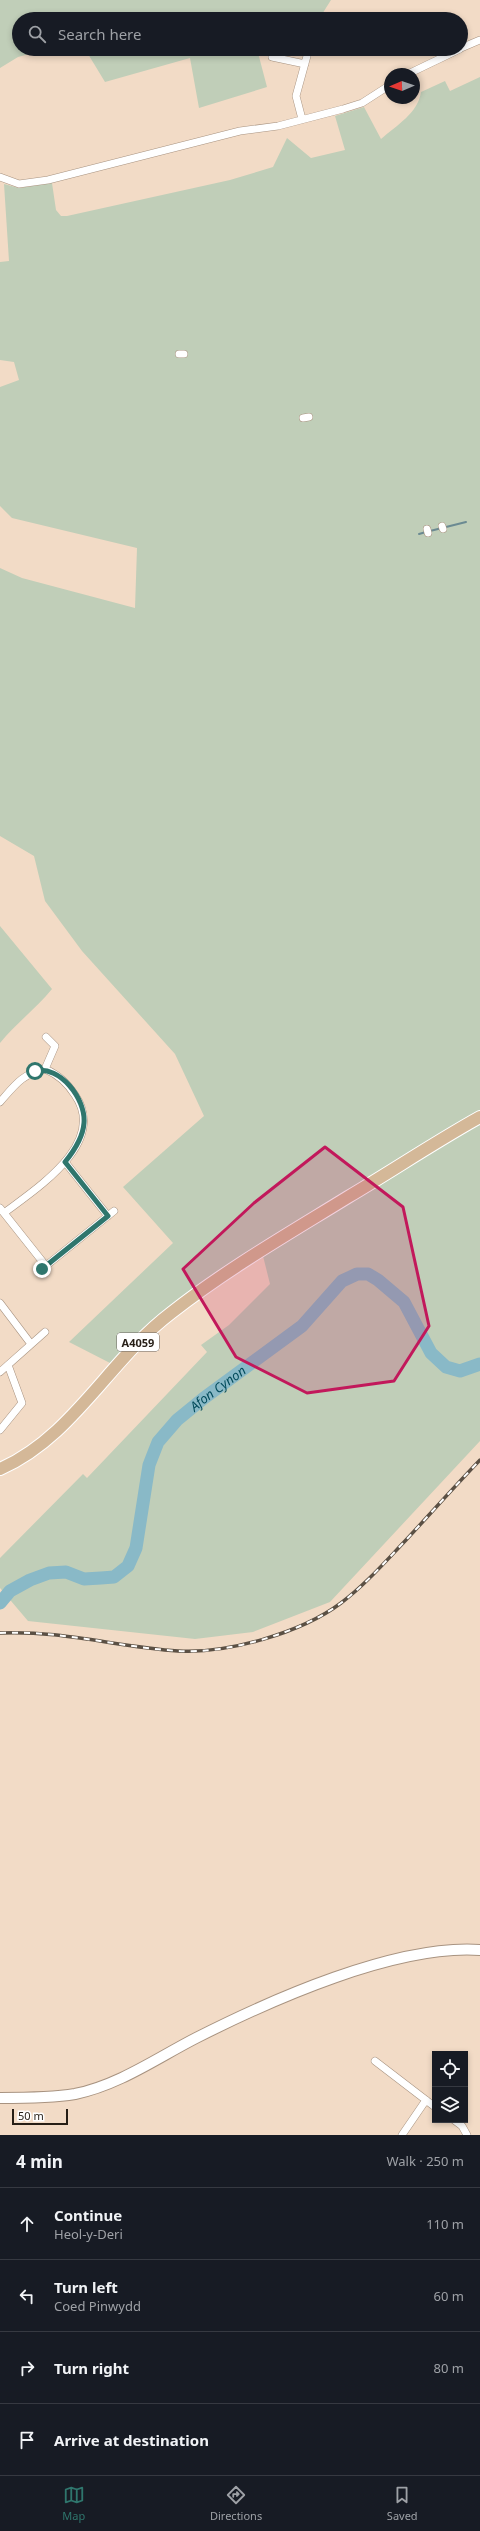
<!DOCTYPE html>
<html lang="en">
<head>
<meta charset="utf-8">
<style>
	:root { --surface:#171b24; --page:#242831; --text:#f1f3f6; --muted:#9ea1a6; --line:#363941; --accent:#2f766d }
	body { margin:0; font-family:"Noto Sans",sans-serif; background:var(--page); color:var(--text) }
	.controls { position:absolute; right:12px; bottom:12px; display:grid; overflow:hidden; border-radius:0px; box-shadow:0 2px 6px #0003 }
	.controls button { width:36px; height:36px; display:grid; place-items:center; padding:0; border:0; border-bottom:1px solid var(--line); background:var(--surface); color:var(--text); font:20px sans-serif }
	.compass { position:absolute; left:384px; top:68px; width:36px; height:36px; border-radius:50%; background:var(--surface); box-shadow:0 2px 6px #0003; rotate:268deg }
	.scale { position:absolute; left:12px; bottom:10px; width:56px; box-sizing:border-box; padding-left:4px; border:2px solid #261e16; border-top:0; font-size:11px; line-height:14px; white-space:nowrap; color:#261e16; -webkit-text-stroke:3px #fff; paint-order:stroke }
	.stop { position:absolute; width:12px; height:12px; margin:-9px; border:3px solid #2f766d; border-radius:50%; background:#fff }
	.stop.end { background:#2f766d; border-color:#fff; box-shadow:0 1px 4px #0008 }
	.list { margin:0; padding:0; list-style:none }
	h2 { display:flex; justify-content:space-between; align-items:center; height:52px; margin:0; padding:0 16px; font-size:17px }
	h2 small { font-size:13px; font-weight:400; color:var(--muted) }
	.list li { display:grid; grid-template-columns:26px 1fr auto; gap:12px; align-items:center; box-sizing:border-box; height:72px; padding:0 16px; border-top:1px solid var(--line) }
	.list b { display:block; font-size:15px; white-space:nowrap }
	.list p { margin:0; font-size:13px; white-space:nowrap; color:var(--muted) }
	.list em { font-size:13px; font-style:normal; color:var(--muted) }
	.icon { flex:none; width:22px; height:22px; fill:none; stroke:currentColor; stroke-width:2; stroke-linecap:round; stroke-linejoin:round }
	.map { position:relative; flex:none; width:480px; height:2135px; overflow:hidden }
	.search { position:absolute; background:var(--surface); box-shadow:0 2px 6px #0003; left:12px; right:12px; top:12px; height:44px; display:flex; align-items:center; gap:10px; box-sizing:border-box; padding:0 14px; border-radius:22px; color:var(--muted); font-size:15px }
	.sheet { height:340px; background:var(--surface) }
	nav { display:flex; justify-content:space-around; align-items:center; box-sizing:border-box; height:56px; border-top:1px solid var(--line); background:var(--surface); font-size:11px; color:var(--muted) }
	nav a { display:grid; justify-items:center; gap:2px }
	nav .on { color:var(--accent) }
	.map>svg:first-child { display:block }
</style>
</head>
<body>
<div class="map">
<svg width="480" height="2135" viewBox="0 0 480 2135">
	<rect width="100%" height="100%" fill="#f2dbc6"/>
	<!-- green -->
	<path fill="#c0ceb8" d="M0,0h331l-12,19h-300v30h29l-30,8 -18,11z
		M85,49h172l10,38 -68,21 -9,-50 -85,24z
		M480,77v1364l-150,161 -77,30 -58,7 -167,-18 -28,-33v-30l83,-84 4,4 120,-126 -6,-7 28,-20 41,-41 -10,-40 -96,67 -54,52 -41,-21 104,-99 -50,-56 81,-71 -29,-62 -93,-103 -37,-50 -11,-45 -34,-20v-268l22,10 113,30 2,-60 -125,-30 -12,-12v-119l19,-7 -5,-18 -14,-2v-98l9,-1 -5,-77 15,4 33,-5 4,27 5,6h6l163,-36 43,-13 14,-29 24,20 34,-8 -10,-34 29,-9 17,32c16,-14 37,-26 40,-47l24,-11 5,10z
		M0,926l52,63c-16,20 -36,34 -52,54z"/>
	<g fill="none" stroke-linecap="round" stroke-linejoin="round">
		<!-- stream -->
		<path stroke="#6b8a92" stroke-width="2" d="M430,531l36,-9
			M419,534l7,-2"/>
		<!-- river -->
		<path stroke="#89b9c7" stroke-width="13" id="s1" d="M0,1603l10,-12 20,-11 19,-7 17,-1 18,7 17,-1 13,-1 14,-11 8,-18 13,-83 9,-23 19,-22 27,-22 98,-72 40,-45 15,-7h11l10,6 26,22 27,51 15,14 14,4 20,-7"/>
		<!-- minor casing -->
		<g stroke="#a89380" stroke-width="8">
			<path id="minor" d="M461,48l19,-8
				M272,57l33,7
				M408,74l52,-25
				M302,119l-6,-23 11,-40
				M0,177l19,7 29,-4 192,-49 38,-5 65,-17 19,-6 28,-18
				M179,354h5
				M303,418l6,-1
				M442,526l1,3
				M427,529l1,4
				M45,1069l10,-23 -9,-9
				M0,1102c15,-17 22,-28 45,-33 14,6 22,14 30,26 33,48 -38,93 -71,118
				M65,1162l43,54
				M0,1208l46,58
				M42,1269l72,-58
				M0,1303l31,41
				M0,1372l45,-40
				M0,1430l22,-27 -14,-38
				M375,2061l60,46
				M454,2120l8,6 5,9
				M402,2135l24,-35"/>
		</g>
		<!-- secondary casing -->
		<g stroke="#a89380" stroke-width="12">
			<path id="secondary" d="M0,2098c25,0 51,0 75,-4 44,-9 82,-36 121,-56 75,-38 200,-94 284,-88"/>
		</g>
		<!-- primary casing -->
		<g stroke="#fff" stroke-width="14">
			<path id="primary" d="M0,1469c73,-32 109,-109 171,-156 56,-44 117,-79 177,-116 44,-26 87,-55 132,-80"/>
		</g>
		<!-- minor -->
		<use href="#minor" stroke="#fff" stroke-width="7"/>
		<!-- secondary -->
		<use href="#secondary" stroke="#fff" stroke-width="10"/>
		<!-- primary -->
		<use href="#primary" stroke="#d4b898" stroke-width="12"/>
		<!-- rail casing -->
		<g stroke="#5b5044" stroke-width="3.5">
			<path id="rail" d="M0,1633c60,-3 118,14 178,18 49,3 123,-18 163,-48 24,-18 44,-41 65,-63 25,-27 49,-54 74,-80"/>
		</g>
		<!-- rail -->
		<use href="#rail" stroke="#fff" stroke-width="2" stroke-dasharray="6" stroke-linecap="butt"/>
	</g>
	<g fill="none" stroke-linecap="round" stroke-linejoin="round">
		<!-- route -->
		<path stroke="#2f766d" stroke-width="5" d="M35,1071c25,-6 51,28 49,52 -1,14 -10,28 -19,39l43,54 -66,53"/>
	</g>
	<!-- marked area -->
	<path fill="#c2185b" fill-opacity="0.2" stroke="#c2185b" stroke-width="3" stroke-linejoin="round" d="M325,1147l78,60 26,119 -35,55 -87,12 -71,-36 -53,-88 71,-66z"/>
	<g text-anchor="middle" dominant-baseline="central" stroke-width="4" stroke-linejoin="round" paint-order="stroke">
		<!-- shield labels -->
		<rect fill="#fff" stroke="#67625c" stroke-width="1" x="117" y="1333" width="42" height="18" rx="3"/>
		<g font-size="11" font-weight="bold" fill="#261e16">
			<text x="138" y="1342">A4059</text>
		</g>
		<!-- water labels -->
		<g font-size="13" font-style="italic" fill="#034b5b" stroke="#fff">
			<text stroke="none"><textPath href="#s1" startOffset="352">Afon Cynon</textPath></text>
		</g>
	</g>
</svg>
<div class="controls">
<button><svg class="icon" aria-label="locate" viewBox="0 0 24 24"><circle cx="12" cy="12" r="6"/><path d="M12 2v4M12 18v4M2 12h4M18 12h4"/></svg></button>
<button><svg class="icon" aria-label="layers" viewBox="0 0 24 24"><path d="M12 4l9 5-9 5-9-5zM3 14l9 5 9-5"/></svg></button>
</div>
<svg class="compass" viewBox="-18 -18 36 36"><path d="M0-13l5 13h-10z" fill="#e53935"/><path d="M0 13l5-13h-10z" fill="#9ea1a6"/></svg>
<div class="scale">50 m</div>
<div class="stop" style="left:35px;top:1071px"></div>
<div class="stop end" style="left:42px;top:1269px"></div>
<div class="search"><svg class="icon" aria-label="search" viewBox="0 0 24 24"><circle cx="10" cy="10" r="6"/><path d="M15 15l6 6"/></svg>Search here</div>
</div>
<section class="sheet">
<h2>4 min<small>Walk · 250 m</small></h2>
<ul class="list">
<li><svg class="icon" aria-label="ahead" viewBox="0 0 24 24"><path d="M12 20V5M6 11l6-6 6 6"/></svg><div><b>Continue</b><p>Heol-y-Deri</p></div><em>110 m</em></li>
<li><svg class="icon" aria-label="left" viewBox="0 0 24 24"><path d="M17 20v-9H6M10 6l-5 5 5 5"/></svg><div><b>Turn left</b><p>Coed Pinwydd</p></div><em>60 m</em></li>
<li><svg class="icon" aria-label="right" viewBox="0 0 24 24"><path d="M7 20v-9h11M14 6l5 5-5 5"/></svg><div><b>Turn right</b></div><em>80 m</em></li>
<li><svg class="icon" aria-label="arrive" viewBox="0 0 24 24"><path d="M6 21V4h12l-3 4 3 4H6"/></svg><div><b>Arrive at destination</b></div></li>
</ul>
</section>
<nav>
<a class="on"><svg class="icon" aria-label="map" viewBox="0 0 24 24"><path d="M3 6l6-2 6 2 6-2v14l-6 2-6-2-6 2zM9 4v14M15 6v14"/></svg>Map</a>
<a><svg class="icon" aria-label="directions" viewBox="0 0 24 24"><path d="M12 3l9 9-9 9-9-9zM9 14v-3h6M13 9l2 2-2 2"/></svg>Directions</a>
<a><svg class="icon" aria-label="saved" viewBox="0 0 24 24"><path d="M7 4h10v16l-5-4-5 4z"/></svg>Saved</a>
</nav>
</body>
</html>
